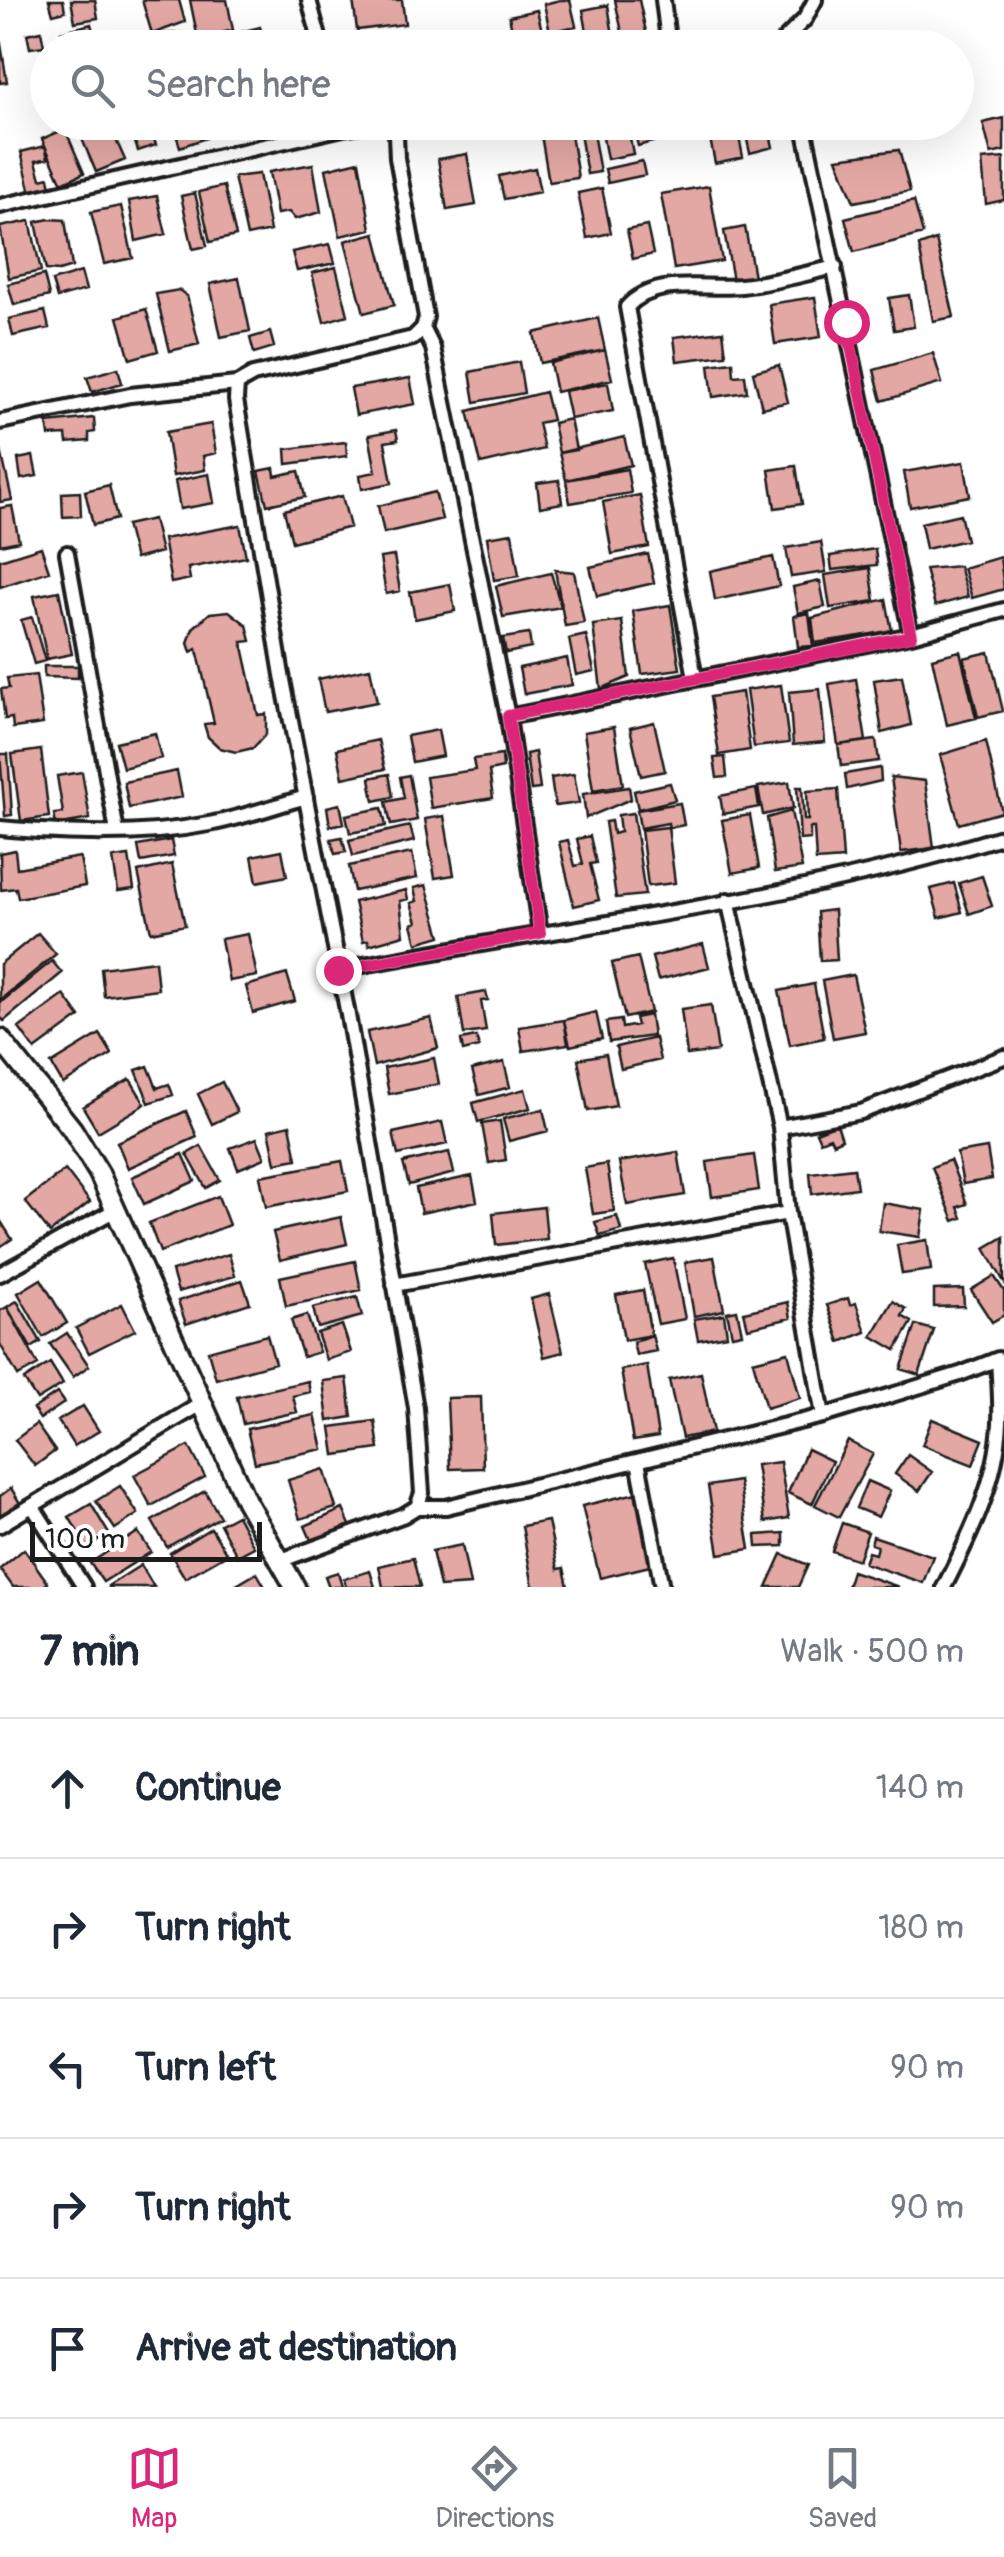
<!DOCTYPE html>
<html lang="en">
<head>
<meta charset="utf-8">
<style>
	:root { --surface:#fff; --page:#f6f6f7; --text:#1f2937; --muted:#747a83; --line:#e0e1e3; --accent:#db2777 }
	body { margin:0; font-family:Pangolin,sans-serif; background:var(--page); color:var(--text) }
	.scale { position:absolute; left:30px; bottom:25px; width:232px; box-sizing:border-box; padding-left:10px; border:5px solid #1c1c1c; border-top:0; font-size:28px; line-height:35px; white-space:nowrap; color:#1c1c1c; -webkit-text-stroke:8px #fff; paint-order:stroke }
	.stop { position:absolute; width:30px; height:30px; margin:-22px; border:8px solid #db2777; border-radius:50%; background:#fff }
	.stop.end { background:#db2777; border-color:#fff; box-shadow:0 2px 10px #0008 }
	.list { margin:0; padding:0; list-style:none }
	h2 { display:flex; justify-content:space-between; align-items:center; height:130px; margin:0; padding:0 40px; font-size:42px }
	h2 small { font-size:32px; font-weight:400; color:var(--muted) }
	.list li { display:grid; grid-template-columns:65px 1fr auto; gap:30px; align-items:center; box-sizing:border-box; height:140px; padding:0 40px; border-top:2px solid var(--line) }
	.list b { display:block; font-size:38px; white-space:nowrap }
	.list em { font-size:32px; font-style:normal; color:var(--muted) }
	.icon { flex:none; width:55px; height:55px; fill:none; stroke:currentColor; stroke-width:2; stroke-linecap:round; stroke-linejoin:round }
	.map { position:relative; flex:none; width:1004px; height:1587px; overflow:hidden }
	.search { position:absolute; background:var(--surface); box-shadow:0 10px 40px #0002; left:30px; right:30px; top:30px; height:110px; display:flex; align-items:center; gap:25px; box-sizing:border-box; padding:0 35px; border-radius:55px; color:var(--muted); font-size:38px }
	.sheet { height:830px; background:var(--surface) }
	nav { display:flex; justify-content:space-around; align-items:center; box-sizing:border-box; height:140px; border-top:2px solid var(--line); background:var(--surface); font-size:28px; color:var(--muted) }
	nav a { display:grid; justify-items:center; gap:5px }
	nav .on { color:var(--accent) }
	.map>svg:first-child { display:block }
</style>
</head>
<body>
<div class="map">
<svg width="1004" height="1587" viewBox="0 0 1004 1587">
	<rect width="100%" height="100%" fill="#fff"/>
	<filter id="ink" filterUnits="userSpaceOnUse"><feTurbulence type="fractalNoise" baseFrequency=".01" numOctaves="2"/><feDisplacementMap in="SourceGraphic" scale="20" xChannelSelector="R" yChannelSelector="G"/><feConvolveMatrix kernelMatrix="1 2 1 2 8 2 1 2 1" color-interpolation-filters="sRGB"/></filter>
	<g filter="url(#ink)">
		<!-- building -->
		<path fill="#e3a8a4" stroke="#1c1c1c" stroke-width="2.5" d="M49,0h14l2,11 -12,3z
			M71,0h24l3,18 -23,4z
			M142,0h37l6,22 -33,12z
			M190,0h37l6,30 -35,9z
			M353,0h49l3,24 -48,6z
			M560,0h10l6,26 -26,6 -6,-28z
			M615,0h24l9,41 -23,5z
			M608,5l7,43h-25l-7,-38z
			M537,10l9,38h-30l-7,-32z
			M91,24l7,24h-33l-4,-16z
			M260,27l6,21h-21l-4,-16z
			M479,28v20h-23l-1,-19z
			M423,29h27v19h-27z
			M41,31l3,15 -14,2 -3,-14z
			M183,33l5,15h-31l-5,-14z
			M233,34l3,14h-42l-1,-7z
			M394,34h23v14h-23z
			M367,35l4,13h-33l-1,-4z
			M0,38l7,44 -7,1z
			M1004,118v33l-13,3 -8,-31z
			M70,122h46l-6,4 15,34 -29,12 -16,-38 -5,2z
			M128,122h20l8,23 -18,6z
			M172,122h29l5,16 -26,9z
			M569,122l9,56 -29,4 -10,-59z
			M578,122h13l9,50 -13,2z
			M600,122h27l6,32 -26,5z
			M632,122h19l5,19 -18,5z
			M736,122l7,35 -28,6 -8,-39z
			M743,122h32l3,15 -7,1 2,9 -23,6z
			M65,129l19,44 -22,10 -20,-44z
			M45,146l3,12 -12,3 5,18 8,-2 2,11 -20,5 -10,-41z
			M899,150l11,41 -56,11 -17,-44z
			M467,154l9,51 -29,5 -9,-51z
			M1004,158v42l-18,4 -4,-44z
			M359,161l12,68 -31,7 -14,-67z
			M642,161l3,14 -37,8 -3,-14z
			M313,164l8,48 -26,7 -6,-7 -12,2 -8,-42z
			M535,168l5,24 -36,7 -5,-23z
			M259,174l11,57 -23,5 -13,-59z
			M224,186l12,50 -26,6 -11,-50z
			M709,186l13,75 -48,8 -13,-75z
			M602,188l9,45 -24,5 -9,-45z
			M195,193l12,53 -14,3 -12,-53z
			M157,196l9,38 -30,7 -7,-40z
			M914,201l9,33 -69,18 -9,-34z
			M121,206l12,52 -29,6 -13,-52z
			M49,219l16,1 7,47 -13,4 -13,-1 -10,-48z
			M30,221l11,50 -32,7 -9,-51z
			M647,226l6,28 -20,5 -6,-29z
			M745,227l10,55 -21,4 -10,-55z
			M375,233l19,72 -30,8 -19,-72z
			M936,240l18,77 -21,4 -14,-75z
			M330,244l5,19 -38,8 -5,-19z
			M336,267l12,48 -24,7 -12,-49z
			M81,272l5,18 -29,8 -5,-17z
			M44,275l5,21 -35,9 -6,-21z
			M239,278l11,53 -29,6 -11,-53z
			M179,290l8,6 12,48 -29,7 -14,-57z
			M909,295l5,32 -20,3 -5,-32z
			M815,297l6,40 -46,7 -6,-40z
			M146,309l12,42 -28,8 -12,-42z
			M45,311l4,17 -36,8 -4,-17z
			M598,318l7,32 -65,13 -6,-30z
			M723,331l3,24 -49,6 -3,-24z
			M270,332l4,15 -20,6 -4,-15z
			M605,350l7,29 -56,13 -6,-29z
			M933,353l9,30 -60,18 -8,-31z
			M519,362l5,31 -49,9 -5,-30z
			M733,362l1,14 11,-1 2,17 -34,5 -4,-32z
			M779,365l9,37 -26,6 -9,-36z
			M118,368l4,15 -30,9 -5,-15z
			M410,378l5,26 -59,11 -5,-27z
			M608,383l5,28 -43,8 -6,-28z
			M545,392l7,28 -14,3 6,26 -63,15 -13,-53z
			M94,418l1,14 -6,1v8l-22,2 -1,-8 -17,1 -2,-13z
			M570,419l6,31 -17,3 -6,-30z
			M211,424l5,29 -13,3 2,14 -32,6 -7,-44z
			M396,430l2,10 -13,2 7,41 -30,6 -2,-14 16,-3 -7,-37z
			M624,437l7,28 -65,15 -7,-27z
			M346,442l1,14 -60,8 -1,-15z
			M0,446l12,54 -12,2z
			M33,456l4,20 -16,3 -3,-20z
			M964,462l6,34 -60,11 -6,-35z
			M796,466l6,38 -27,4 -6,-38z
			M274,468l1,8 24,-5 6,26 -38,8 -8,-34z
			M627,469l4,24 -61,10 -4,-23z
			M209,474l5,29 -34,6 -5,-28z
			M559,480l3,23 -22,4 -3,-24z
			M109,485l8,34 -24,6 -8,-34z
			M80,492l1,24 -18,1 -1,-24z
			M435,492l7,27 -58,14 -6,-27z
			M640,495l9,52 -37,7 -9,-52z
			M342,496l8,31 -58,15 -8,-32z
			M12,506l7,35 -19,4v-37z
			M960,514l6,26 -40,9 -5,-26z
			M153,519l8,33 -26,7 -9,-34z
			M240,525l6,32 -58,11 2,11 -19,4 -8,-44z
			M512,533l7,43 -25,4 -7,-43z
			M821,542l5,30 -35,5 -5,-29z
			M41,547l8,24 -49,16v-27z
			M875,549l2,16 -45,5 -2,-14z
			M648,554l6,29 -57,13 -7,-29z
			M394,556l6,35 -14,3 -6,-36z
			M773,557l6,29 -64,14 -5,-29z
			M1000,557l4,32 -32,9 -9,-30z
			M959,566l9,31 -33,9 -10,-37z
			M870,568l5,33 -45,7 -5,-33z
			M555,570l19,2 10,51 -19,3z
			M551,573l10,34 -58,10 -7,-31z
			M820,581l5,26 -27,6 -5,-26z
			M450,584l5,27 -40,8 -5,-27z
			M59,591l13,63 -25,5 -13,-63z
			M886,599l6,32 -77,12 -3,-25z
			M670,605l10,64 -38,5 -9,-63z
			M229,611l18,14 4,16 -9,1 16,73 8,-1v20l-13,14 -17,4 -16,-4 -12,-11 -4,-13 10,-1 -17,-74 -6,3 -3,-9 5,-15 17,-15z
			M809,613l4,33 -15,1 -4,-31z
			M32,617l13,44 -11,3 -13,-44z
			M622,621l7,56 -28,12 -8,-64z
			M529,634l2,14 -25,5 -3,-15z
			M586,635l8,36 -18,4 -7,-36z
			M960,651l16,67 -29,7 -15,-67z
			M989,652l14,59 -25,6 -14,-59z
			M567,658l5,27 -48,9 -5,-26z
			M44,666h34v12l-34,-1z
			M370,668l7,34 -52,10 -7,-33z
			M36,675l7,49 -30,4 -1,-10 -7,1 -4,-30 8,-1 -2,-10z
			M902,676l9,49 -29,8 -8,-53z
			M856,679l10,62 -28,4 -9,-61z
			M781,685l8,58 -35,4 -8,-57z
			M820,689l5,53 -32,3 -4,-53z
			M742,692l8,58 -31,5 -9,-58z
			M654,722l11,49 -24,5 -11,-48z
			M614,727l9,58 -30,5 -9,-58z
			M438,730l5,26 -31,6 -5,-26z
			M155,733l6,25 -38,10 -7,-26z
			M378,740l7,29 -42,9 -6,-29z
			M876,740l3,21 -38,5 -3,-21z
			M986,741l16,71 -43,12 -19,-69z
			M41,750l8,67 -28,4 -9,-67z
			M535,752l5,37 -9,1 -5,-36z
			M0,754h8l4,61 -7,1z
			M502,755l1,13 -14,3 4,27 -62,10 -5,-31 49,-7 -2,-11z
			M725,757l2,20 -10,1 -3,-20z
			M880,768l1,13 -34,8 -2,-15z
			M177,771l5,26 -53,11 -5,-26z
			M82,772l8,47 -34,6 -2,-11 9,-1 -6,-37z
			M389,774l4,23 -19,4 -4,-23z
			M574,774l5,29 -24,3 -4,-28z
			M409,775l8,45 -26,5 -5,-23 18,-4 -4,-21z
			M891,777l34,4 9,67 -33,4z
			M789,782l4,26 -30,7 -5,-28z
			M670,783l5,17 -37,9 -4,-18z
			M629,787l2,12 -45,19 -3,-24z
			M797,787h5l2,33h4l-1,-29 31,-2 5,70 -27,2 -2,-33h-4v11l-10,1z
			M756,789l3,18 -36,7 -3,-18z
			M680,803l4,22 -15,3 -1,-5 -28,5 -3,-18z
			M340,804l4,19 -14,3 -3,-19z
			M382,808l4,18 -36,7 -4,-18z
			M791,811l11,57 -27,4 -8,-54z
			M633,813l12,82 -29,3 -11,-76 6,-1 2,13 7,-2 -2,-17z
			M750,815l9,53 -27,5 -10,-53z
			M444,816l10,59 -19,3 -10,-59z
			M410,826l4,15 -61,15 -4,-16z
			M668,827l7,56 -27,3 -7,-56z
			M590,836l6,27 -6,1 9,36 -25,6 -15,-64 9,-2 7,26 8,-2 -6,-25z
			M342,837l4,15 -11,2 -4,-15z
			M171,840l3,16 -33,6 -3,-16z
			M15,850l2,18 63,-11 5,29 -67,12 -2,-10 -15,2 -1,-37z
			M282,850l5,26 -30,6 -5,-26z
			M412,853l5,25 -63,13 -5,-25z
			M129,856l5,33 -16,2 -5,-33z
			M172,864l13,61 -34,7 -13,-60z
			M982,876l10,30 -23,8 -10,-31z
			M954,883l8,29 -23,6 -8,-29z
			M426,885l15,51 -24,7 -5,-19 5,-2 -6,-19 6,-2 -3,-13z
			M406,890l2,9 -8,2 4,34 -35,10 -1,-5 -5,1 -9,-39z
			M834,910l3,50 -17,1 -3,-49z
			M38,933l18,21 -56,46v-36z
			M248,934l9,42 -28,5 -8,-42z
			M703,944l6,23 -51,13 -6,-23z
			M638,957l13,55 -26,6 -13,-55z
			M52,961l10,12 -58,48 -4,-4v-14z
			M155,961l3,28 -54,7 -3,-28z
			M287,974l8,27 -42,12 -7,-27z
			M853,975l12,57 -32,6 -11,-57z
			M814,984l10,54 -34,7 -11,-54z
			M486,992l2,8 -7,1 5,30 -22,3 -6,-37z
			M64,995l16,22 -45,33 -16,-22z
			M711,1005l7,46 -31,4 -6,-46z
			M596,1012l6,27 -32,7 -6,-26z
			M650,1015l3,21 -44,6 -3,-20 15,-2 1,8 15,-3 -2,-7z
			M431,1018l7,30 -64,18 -7,-34z
			M564,1020l4,24 -45,7 -4,-24z
			M100,1034l12,20 -49,30 -12,-20z
			M476,1037l3,10 -16,4 -2,-11z
			M655,1038l5,22 -39,9 -5,-22z
			M606,1054l10,52 -28,5 -10,-52z
			M434,1058l5,26 -50,10 -5,-26z
			M504,1062l6,25 -31,8 -7,-25z
			M148,1066l9,22 12,-4 4,11 -24,8 -13,-33z
			M130,1079l15,25 -47,28 -15,-25z
			M222,1082l15,30 -25,12 -14,-30z
			M525,1089l5,19 -52,14 -5,-19z
			M543,1109l5,22 -39,10 -6,-22z
			M186,1111l11,26 -69,31 -11,-26z
			M500,1121l6,39 -17,3 -7,-39z
			M442,1122l5,22 -49,11 -5,-22z
			M837,1124l5,15 -9,4 -3,-6 -10,4 -4,-9z
			M290,1125l7,34 -21,4 -7,-33z
			M257,1138l8,20 -27,11 -8,-21z
			M201,1146l19,34 -14,8 -19,-34z
			M987,1148l5,31 -29,5 -6,-31z
			M449,1152l5,21 -45,12 -6,-22z
			M678,1152l7,43 -58,10 -8,-43z
			M183,1154l12,27 -51,23 -12,-27z
			M754,1155l5,35 -47,7 -5,-35z
			M950,1160l17,44 -9,3 4,11 -8,3 -22,-54z
			M342,1161l6,30 -82,16 -6,-31z
			M607,1164l7,47 -21,3 -8,-46z
			M854,1168l3,20 -45,6 -2,-21z
			M65,1170l25,32 -40,31 -25,-32z
			M472,1176l5,25 -56,12 -5,-25z
			M218,1196l11,29 -69,27 -11,-29z
			M883,1203l41,7 -4,27 -41,-6z
			M544,1207l3,32 -51,6 -3,-32z
			M617,1216l4,14 -21,6 -5,-14z
			M341,1217l6,27 -67,16 -7,-28z
			M0,1220l12,19 -12,8z
			M1004,1237v45l-19,-34z
			M927,1240l4,30 -29,4 -5,-29z
			M229,1254l6,22 -57,16 -6,-21z
			M714,1257l10,53 -30,6 -9,-54z
			M673,1258l12,61 -27,5 -13,-60z
			M355,1261l6,29 -75,16 -6,-29z
			M994,1276l10,15v24l-12,7 -21,-32z
			M41,1279l26,44 -24,14 -25,-44z
			M242,1280l8,23 -64,21 -8,-23z
			M963,1289l1,17 -30,1v-17z
			M643,1290l8,45 -27,5 -8,-45z
			M549,1294l14,58 -19,5 -13,-58z
			M357,1297l5,19 -44,12 -5,-20z
			M848,1298l2,7 6,-2 10,29 -26,10 -13,-37z
			M17,1301l24,41 -10,6 -24,-41z
			M893,1301l13,8 -4,7 10,6 -16,28 -24,-14z
			M788,1302l3,16 -43,10 -4,-16z
			M122,1304l13,26 -46,23 -13,-25z
			M7,1307l31,58 -20,11 -18,-32v-33z
			M737,1310l5,23 -10,2 -5,-23z
			M724,1314l3,21 -29,5 -4,-21z
			M307,1315l12,37 -16,5 -12,-37z
			M342,1325l9,27 -25,8 -9,-27z
			M916,1325l18,5 -15,45 -18,-6z
			M67,1333l22,33 -16,11 -23,-33z
			M267,1335l8,28 -59,16 -8,-28z
			M652,1335l4,16 -20,4 -3,-13z
			M788,1352l12,46 -34,10 -13,-47z
			M50,1363l13,21 -26,16 -13,-20z
			M647,1365l11,72 -25,4 -12,-71z
			M701,1373l12,59 -31,6 -13,-58z
			M347,1378l5,39 -24,4 -5,-40z
			M308,1381l2,11 -17,4 4,16 -54,12 -6,-27z
			M57,1393l7,10 -24,16 -7,-10z
			M481,1397l2,71 -33,1 -3,-71z
			M83,1406l16,25 -25,15 -16,-25z
			M315,1415l8,34 -68,14 -8,-34z
			M932,1419l51,21 -10,25 -51,-20z
			M375,1421l4,28 -44,6 -4,-28z
			M36,1424l19,27 -20,15 -20,-26z
			M848,1441l25,13 -34,63 -24,-12z
			M189,1446l16,31 -54,29 -17,-31z
			M807,1449l25,12 -20,43 -24,-11z
			M908,1455l24,17 -13,19 -24,-17z
			M780,1462l9,56 -24,4 -9,-57z
			M324,1469l12,39 -36,11 -12,-39z
			M739,1481l11,68 -31,5 -11,-68z
			M867,1481l23,10 -12,26 -22,-9z
			M120,1486l18,28 -23,15 -19,-28z
			M11,1488l10,17 -21,13v-22z
			M205,1491l15,26 -53,30 -15,-26z
			M636,1493l18,72 -54,13 -18,-72z
			M91,1504l18,30 -22,13 -18,-30z
			M343,1509l7,16 -38,17 -7,-16z
			M237,1515l17,32 -17,9 -17,-32z
			M548,1521l10,48 6,-1 4,19h-35l-11,-61z
			M842,1523l26,9 -10,28 -26,-9z
			M211,1528l16,26 -42,24 -15,-25z
			M138,1532l13,20 -48,30 -13,-19z
			M784,1533v13l-27,1 -1,-12z
			M873,1536l60,20 -10,27 -59,-20 4,-11 7,2 2,-8 -6,-2z
			M462,1545l8,40 -30,2 -8,-36z
			M24,1549l24,34 -6,4h-29l-13,-18z
			M782,1554l26,11 -10,22h-31z
			M413,1558l7,29h-37l-4,-21z
			M141,1565l13,22h-46v-1z
			M370,1571l5,16h-29l-2,-8z
			M852,1571l47,16h-52z
			M338,1572l4,15h-13l-4,-11z
			M257,1573l8,14h-32z"/>
		<g fill="none" stroke-linecap="round" stroke-linejoin="round">
			<!-- minor casing -->
			<g stroke="#1c1c1c" stroke-width="20">
				<path id="minor" d="M309,0l13,48
					M663,0l6,48
					M741,48h29
					M776,48l29,-29 10,-19
					M400,122l-4,13 1,23 29,159 -3,11 10,20 75,369 32,216
					M803,122l108,513
					M0,206l343,-78 37,-6
					M0,422l130,-27 107,-11
					M67,553l50,279
					M695,678l-68,-371c28,-31 77,-17 114,-21 32,-3 63,-12 94,-19
					M508,717l403,-82 93,-25
					M0,828c69,6 141,9 209,-4 33,-6 65,-18 97,-27
					M728,900l52,227 81,-15 143,-55
					M338,970c222,-44 449,-66 666,-134
					M780,1127l8,86 35,203
					M0,1274l117,-65
					M394,1285l394,-72
					M638,1461l24,126
					M33,1507l51,80
					M417,1507h29l377,-91 137,-42 38,-15c1,21 3,43 2,64 -3,59 -30,113 -56,164
					M0,1525l201,-121
					M279,1561l125,-46 13,-8 5,-14 -6,-85 -68,-393 -66,-340 -46,-275 1,-16 16,-9 160,-37 10,-10"/>
			</g>
			<!-- tertiary casing -->
			<g stroke="#1c1c1c" stroke-width="25">
				<path id="tertiary" d="M0,1039l72,90 27,44 147,328 49,86"/>
			</g>
			<!-- minor -->
			<use href="#minor" stroke="#fff" stroke-width="12"/>
			<!-- tertiary -->
			<use href="#tertiary" stroke="#fff" stroke-width="18"/>
		</g>
	</g>
	<g fill="none" stroke-linecap="round" stroke-linejoin="round" filter="url(#ink)">
		<!-- route -->
		<path stroke="#db2777" stroke-width="12" d="M338,970l202,-37 -32,-217 403,-80 -65,-314"/>
	</g>
</svg>
<div class="scale">100 m</div>
<div class="stop" style="left:846px;top:322px"></div>
<div class="stop end" style="left:338px;top:970px"></div>
<div class="search"><svg class="icon" aria-label="search" viewBox="0 0 24 24"><circle cx="10" cy="10" r="6"/><path d="M15 15l6 6"/></svg>Search here</div>
</div>
<section class="sheet">
<h2>7 min<small>Walk · 500 m</small></h2>
<ul class="list">
<li><svg class="icon" aria-label="ahead" viewBox="0 0 24 24"><path d="M12 20V5M6 11l6-6 6 6"/></svg><div><b>Continue</b></div><em>140 m</em></li>
<li><svg class="icon" aria-label="right" viewBox="0 0 24 24"><path d="M7 20v-9h11M14 6l5 5-5 5"/></svg><div><b>Turn right</b></div><em>180 m</em></li>
<li><svg class="icon" aria-label="left" viewBox="0 0 24 24"><path d="M17 20v-9H6M10 6l-5 5 5 5"/></svg><div><b>Turn left</b></div><em>90 m</em></li>
<li><svg class="icon" aria-label="right" viewBox="0 0 24 24"><path d="M7 20v-9h11M14 6l5 5-5 5"/></svg><div><b>Turn right</b></div><em>90 m</em></li>
<li><svg class="icon" aria-label="arrive" viewBox="0 0 24 24"><path d="M6 21V4h12l-3 4 3 4H6"/></svg><div><b>Arrive at destination</b></div></li>
</ul>
</section>
<nav>
<a class="on"><svg class="icon" aria-label="map" viewBox="0 0 24 24"><path d="M3 6l6-2 6 2 6-2v14l-6 2-6-2-6 2zM9 4v14M15 6v14"/></svg>Map</a>
<a><svg class="icon" aria-label="directions" viewBox="0 0 24 24"><path d="M12 3l9 9-9 9-9-9zM9 14v-3h6M13 9l2 2-2 2"/></svg>Directions</a>
<a><svg class="icon" aria-label="saved" viewBox="0 0 24 24"><path d="M7 4h10v16l-5-4-5 4z"/></svg>Saved</a>
</nav>
</body>
</html>
